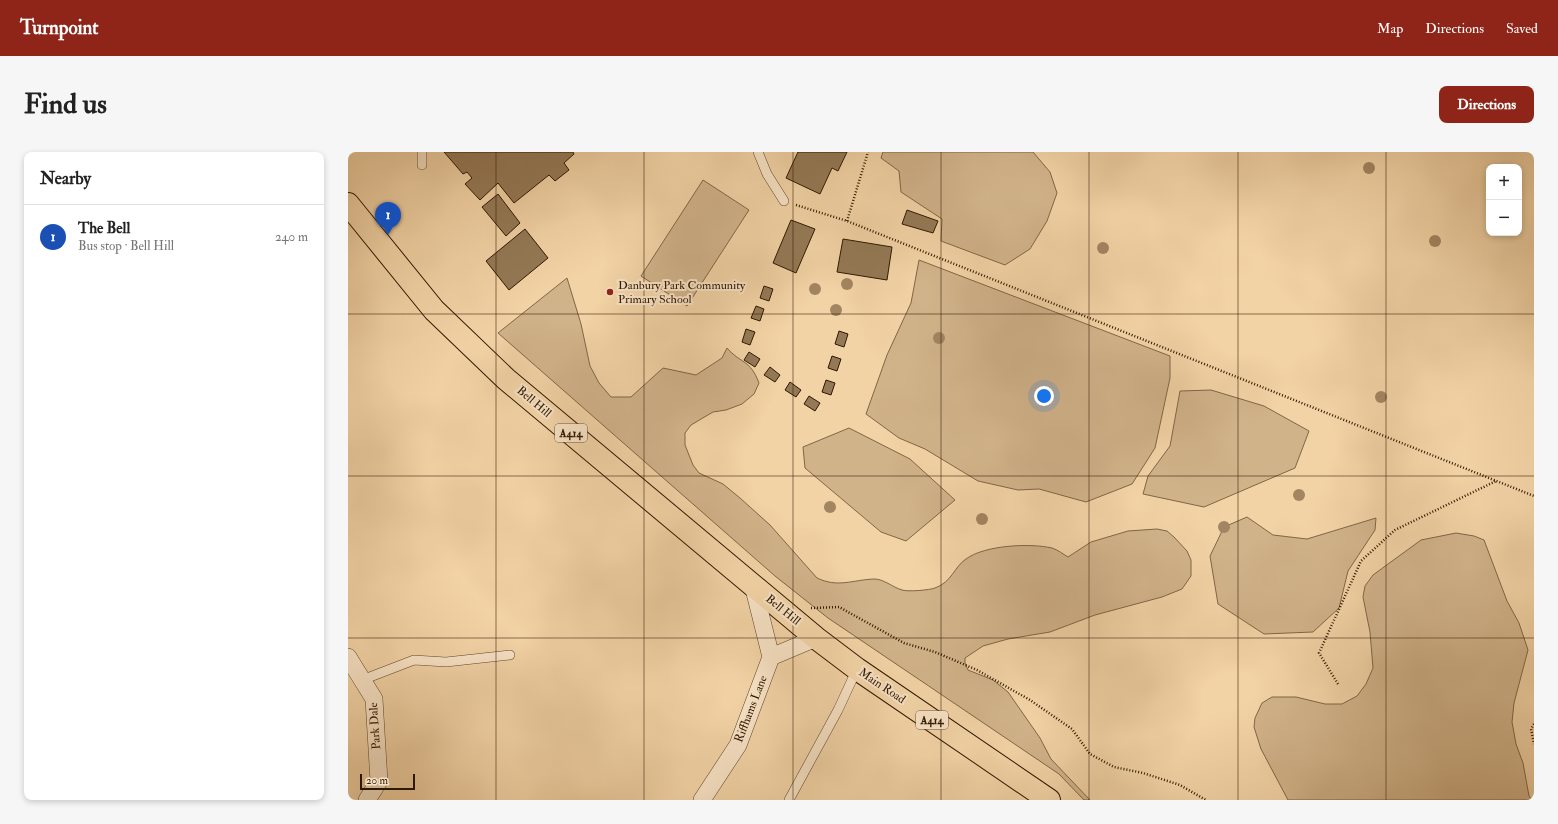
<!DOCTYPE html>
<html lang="en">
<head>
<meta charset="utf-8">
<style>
	:root { --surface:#fff; --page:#f6f6f6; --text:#222; --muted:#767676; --line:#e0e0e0; --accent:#8f2418 }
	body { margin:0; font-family:"IM FELL Double Pica",serif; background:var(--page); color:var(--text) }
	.controls { position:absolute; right:12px; top:12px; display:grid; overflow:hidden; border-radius:8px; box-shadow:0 2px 6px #0003 }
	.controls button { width:36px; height:36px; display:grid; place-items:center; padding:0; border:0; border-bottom:1px solid var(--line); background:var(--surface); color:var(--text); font:20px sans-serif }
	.scale { position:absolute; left:12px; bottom:10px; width:55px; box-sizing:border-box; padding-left:4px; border:2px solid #2f1800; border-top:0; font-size:11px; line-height:14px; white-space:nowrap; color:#2f1800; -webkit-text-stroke:3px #f7e2c5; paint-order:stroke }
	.you { position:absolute; left:696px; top:244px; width:14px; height:14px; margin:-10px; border:3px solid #fff; border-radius:50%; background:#1a73e8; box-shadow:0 0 0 6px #1a73e833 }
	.badge { display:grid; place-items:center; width:26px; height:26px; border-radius:50%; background:var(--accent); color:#fff; font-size:13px; font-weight:700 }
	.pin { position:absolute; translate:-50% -33px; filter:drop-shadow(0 1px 2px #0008) }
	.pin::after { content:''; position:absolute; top:21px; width:14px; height:12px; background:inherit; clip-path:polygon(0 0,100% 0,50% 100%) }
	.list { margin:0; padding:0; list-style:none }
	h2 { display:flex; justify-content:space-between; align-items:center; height:52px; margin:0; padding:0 16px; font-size:17px }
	h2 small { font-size:13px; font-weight:400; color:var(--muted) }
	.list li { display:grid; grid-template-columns:26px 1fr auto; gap:12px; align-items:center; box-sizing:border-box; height:64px; padding:0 16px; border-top:1px solid var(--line) }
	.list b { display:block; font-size:15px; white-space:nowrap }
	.list p { margin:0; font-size:13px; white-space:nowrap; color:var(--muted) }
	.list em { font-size:13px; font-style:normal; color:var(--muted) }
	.map { position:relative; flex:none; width:1186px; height:648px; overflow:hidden; border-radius:8px }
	header { display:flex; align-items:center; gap:24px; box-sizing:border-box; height:56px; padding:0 20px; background:var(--accent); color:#fff }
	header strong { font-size:19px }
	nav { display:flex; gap:22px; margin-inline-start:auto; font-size:14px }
	.intro { display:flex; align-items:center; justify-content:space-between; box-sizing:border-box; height:96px; padding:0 24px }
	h1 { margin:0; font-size:28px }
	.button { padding:10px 18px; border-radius:8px; background:var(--accent); color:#fff; font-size:14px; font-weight:700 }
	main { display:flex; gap:24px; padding:0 24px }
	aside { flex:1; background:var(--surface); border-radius:8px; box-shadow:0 2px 6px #0003 }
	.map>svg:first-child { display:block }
</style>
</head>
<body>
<header>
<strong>Turnpoint</strong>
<nav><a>Map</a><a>Directions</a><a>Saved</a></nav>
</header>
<div class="intro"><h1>Find us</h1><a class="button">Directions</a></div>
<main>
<aside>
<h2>Nearby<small></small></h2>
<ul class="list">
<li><span class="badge" style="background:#1a4fb4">1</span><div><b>The Bell</b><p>Bus stop · Bell Hill</p></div><em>240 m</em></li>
</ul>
</aside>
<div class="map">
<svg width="1186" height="648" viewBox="0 0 1186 648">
	<rect width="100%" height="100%" fill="#f2d3a6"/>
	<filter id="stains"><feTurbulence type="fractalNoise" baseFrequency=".005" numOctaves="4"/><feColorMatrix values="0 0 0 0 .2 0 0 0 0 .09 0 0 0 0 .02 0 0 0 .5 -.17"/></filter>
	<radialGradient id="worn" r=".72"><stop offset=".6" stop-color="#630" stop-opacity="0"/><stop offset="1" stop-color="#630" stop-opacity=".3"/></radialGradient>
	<!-- green -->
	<path fill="#d1b38a" stroke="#806645" d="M535,0h150l17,20 7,21 -10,28 -17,28 -25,16 -64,-24 1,-22 -41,-27 -2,-21 -18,-13z
		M355,28l46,30 -62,96 -46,-30z
		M571,108l251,96v22l-15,70 -23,36 -46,18 -47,-13 -21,1 -40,-9 -53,-32 -26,-11 -33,-24 21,-59 24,-52z
		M219,126l14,46 9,42 9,17 12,14h20l32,-29 33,7 26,-17 5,-10c14,16 23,11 32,35l-5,11 -12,10 -16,6 -13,2 -22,13 -6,8v12l8,20 6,8 24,11 17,14 30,27 47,53c21,10 35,2 57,1 10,0 18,8 28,11 6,2 28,0 33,-2 17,-6 19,-21 31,-29 19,-14 64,-16 86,-11 6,2 11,6 16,9l23,-15 37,-11 29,-2 10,2 7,6 13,14 4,9v16l-9,13 -20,8 -67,18 -45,17 -42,7 -25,7 -18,12v5l3,7 25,10 15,12 32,46 11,21 39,41h-6l-25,-26 -231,-156 -53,-42 -277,-243z
		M863,238l53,16 45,25 -14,37 -91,39 -61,-13 5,-18 22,-30 10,-55z
		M501,276l61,31 45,41 -49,41 -25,-9 -76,-64 -2,-21z
		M899,365l26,18 34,4 69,-21 -1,12 -27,41 -9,37 -26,24 -49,2 -46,-30 -8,-48 14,-29z
		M1108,381l18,3 10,4 23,61 12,22 9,27 -14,53 -2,19 4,22 7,19 6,33 3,4h-244l-27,-51 -7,-22 1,-9 7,-15 10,-6h24l29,7h17l15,-8 9,-12 7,-16 -3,-36 -7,-35 2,-11 8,-11 48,-35z"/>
	<!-- building -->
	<path fill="#947956" stroke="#2f1800" d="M96,0h129l1,2 -10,9 5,7 -14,11 -6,-6 -35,28 -16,-20 -18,17 -15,-16 7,-6 -5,-6 -4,2z
		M450,0h49l-9,19 -6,-3 -12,26 -34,-16z
		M150,42l22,29 -14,13 -24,-29z
		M559,58l31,11 -5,12 -31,-9z
		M443,68l24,9 -19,44 -23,-10z
		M177,77l23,29 -39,32 -23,-29z
		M495,87l49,8 -5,33 -50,-8z
		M416,134l9,3 -4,12 -9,-3z
		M408,154l8,3 -4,12 -9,-3z
		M398,177l9,3 -5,13 -8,-3z
		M491,179l9,3 -4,13 -9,-3z
		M401,200l11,7 -5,8 -11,-7z
		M484,204l9,3 -4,12 -9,-3z
		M422,215l10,8 -5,7 -11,-7z
		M478,228l9,3 -4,12 -9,-3z
		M442,230l11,8 -5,7 -11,-7z
		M461,244l11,7 -5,8 -11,-7z"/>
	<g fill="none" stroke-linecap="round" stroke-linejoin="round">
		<!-- lane casing -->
		<g stroke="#60472a" stroke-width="10">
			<path id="lane" d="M74,0v13
				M410,0l9,22 17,27
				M14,528l52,-20 32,2 64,-7
				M441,648l49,-90 19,-41"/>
		</g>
		<!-- street casing -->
		<g stroke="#60472a" stroke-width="18">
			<path id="street" d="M0,505l26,42 5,82 -12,19
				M423,505l45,-19
				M354,648l36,-55 33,-88 -18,-72"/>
		</g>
		<!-- primary casing -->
		<g stroke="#2f1800" stroke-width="24">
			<path id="primary" d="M0,52l86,106 72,69 310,259 41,31 192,131"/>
		</g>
		<!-- path -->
		<path stroke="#2f1800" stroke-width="2.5" stroke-dasharray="1 2" stroke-linecap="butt" d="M448,53l51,16 687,275
			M499,69l21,-69
			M463,456l28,-1 65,36 31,9 42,18 53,30 42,29 18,25 24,13 29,6 37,12 26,15
			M990,532l-19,-31 42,-92 34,-31 101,-49
			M1186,572l-3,5 3,15"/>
		<!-- lane -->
		<use href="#lane" stroke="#f7e2c5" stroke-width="9"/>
		<!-- street -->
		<use href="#street" stroke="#f7e2c5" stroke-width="17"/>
		<!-- primary -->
		<use href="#primary" stroke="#f2d3a6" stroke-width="22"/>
	</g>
	<!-- trees -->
	<g fill="#a28561">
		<circle cx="1021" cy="16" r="6"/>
		<circle cx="1087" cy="89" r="6"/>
		<circle cx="755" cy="96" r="6"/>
		<circle cx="499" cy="132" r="6"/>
		<circle cx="467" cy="137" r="6"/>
		<circle cx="488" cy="158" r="6"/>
		<circle cx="591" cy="186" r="6"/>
		<circle cx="1033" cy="245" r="6"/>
		<circle cx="951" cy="343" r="6"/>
		<circle cx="482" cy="355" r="6"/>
		<circle cx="634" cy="367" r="6"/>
		<circle cx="876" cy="375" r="6"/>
	</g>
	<!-- grid -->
	<path fill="none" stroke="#2f1800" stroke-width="1" stroke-opacity="0.55" d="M148,0v648M296,0v648M445,0v648M593,0v648M741,0v648M890,0v648M1038,0v648M0,162h1186M0,324h1186M0,486h1186"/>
	<!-- markers -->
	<circle fill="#8f2418" stroke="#f7e2c5" stroke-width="1.5" cx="262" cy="140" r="4"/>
	<g text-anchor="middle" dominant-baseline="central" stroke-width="4" stroke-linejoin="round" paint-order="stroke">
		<!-- shield labels -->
		<g fill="#f7e2c5" stroke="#6b553b" stroke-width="1">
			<rect x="207" y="272" width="32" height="18" rx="3"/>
			<rect x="568" y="559" width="32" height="18" rx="3"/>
		</g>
		<g font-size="11" font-weight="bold" fill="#2f1800">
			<text x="223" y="281">A414</text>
			<text x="584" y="568">A414</text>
		</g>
		<!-- poi labels -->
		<g font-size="12" fill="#2f1800" stroke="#f7e2c5" text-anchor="start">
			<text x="270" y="133">Danbury Park Community<tspan x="270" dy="14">Primary School</tspan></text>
		</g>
		<!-- street labels -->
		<g font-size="12" fill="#2f1800" stroke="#f7e2c5">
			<text transform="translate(186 250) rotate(40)">Bell Hill</text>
			<text transform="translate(435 458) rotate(39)">Bell Hill</text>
			<text transform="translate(534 534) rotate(34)">Main Road</text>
			<text transform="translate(403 557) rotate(-69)">Riffhams Lane</text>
			<text transform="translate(27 574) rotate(-94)">Park Dale</text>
		</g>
	</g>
	<rect width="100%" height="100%" filter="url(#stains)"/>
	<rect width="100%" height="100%" fill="url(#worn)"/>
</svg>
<div class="controls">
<button>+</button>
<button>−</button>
</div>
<div class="scale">20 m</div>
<div class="you"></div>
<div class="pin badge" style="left:40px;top:83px;background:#1a4fb4">1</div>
</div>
</main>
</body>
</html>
